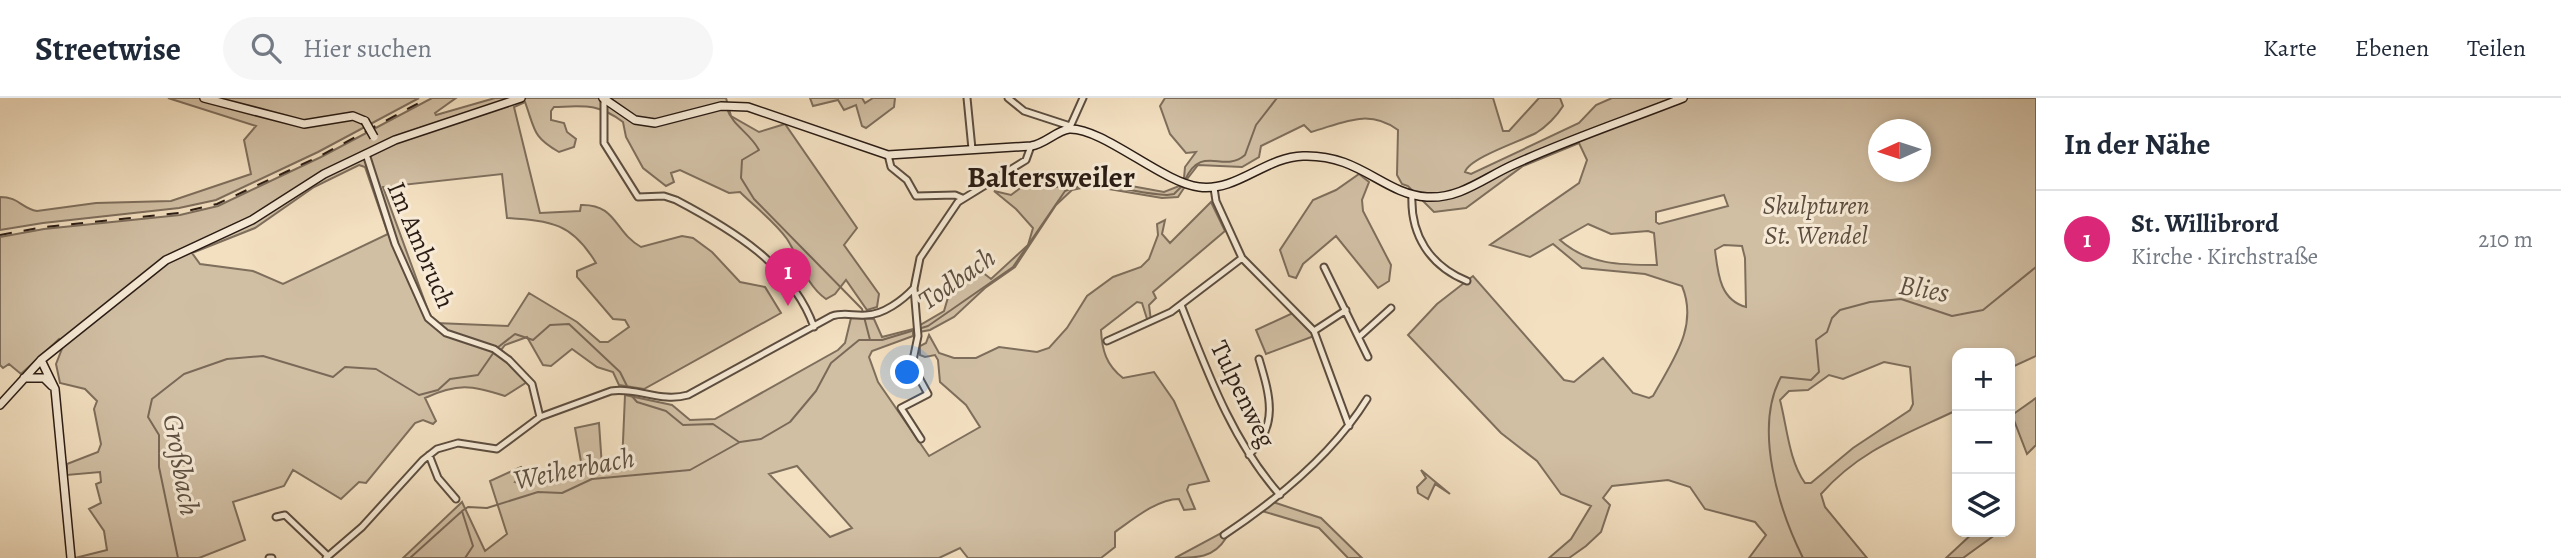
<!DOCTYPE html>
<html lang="de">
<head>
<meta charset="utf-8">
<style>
	:root { --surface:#fff; --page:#f6f6f7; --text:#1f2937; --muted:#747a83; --line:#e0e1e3; --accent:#db2777 }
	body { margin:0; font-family:Alegreya,serif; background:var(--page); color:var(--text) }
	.controls { position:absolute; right:21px; bottom:21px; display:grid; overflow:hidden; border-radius:14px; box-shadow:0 4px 10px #0003 }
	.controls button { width:63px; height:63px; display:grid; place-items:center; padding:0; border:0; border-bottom:2px solid var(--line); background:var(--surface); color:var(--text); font:35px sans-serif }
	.compass { position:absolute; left:1868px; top:21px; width:63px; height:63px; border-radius:50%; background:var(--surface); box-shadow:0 4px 10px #0003; rotate:267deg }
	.you { position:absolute; left:908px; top:275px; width:24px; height:24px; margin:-18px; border:5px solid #fff; border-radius:50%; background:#1a73e8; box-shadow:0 0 0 10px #1a73e833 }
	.badge { display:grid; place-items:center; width:46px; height:46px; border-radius:50%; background:var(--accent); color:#fff; font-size:23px; font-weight:700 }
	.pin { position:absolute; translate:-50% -58px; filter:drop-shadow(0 2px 4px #0008) }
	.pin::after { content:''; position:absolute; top:37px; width:24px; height:21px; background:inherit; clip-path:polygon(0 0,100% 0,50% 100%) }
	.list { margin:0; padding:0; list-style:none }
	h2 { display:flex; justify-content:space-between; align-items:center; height:91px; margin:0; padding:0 28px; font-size:30px }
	h2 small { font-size:23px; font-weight:400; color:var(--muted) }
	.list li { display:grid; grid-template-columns:46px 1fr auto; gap:21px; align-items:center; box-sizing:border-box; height:98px; padding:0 28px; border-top:2px solid var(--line) }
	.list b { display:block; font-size:26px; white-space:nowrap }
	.list p { margin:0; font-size:23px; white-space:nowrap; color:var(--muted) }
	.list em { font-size:23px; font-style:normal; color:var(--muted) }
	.icon { flex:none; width:38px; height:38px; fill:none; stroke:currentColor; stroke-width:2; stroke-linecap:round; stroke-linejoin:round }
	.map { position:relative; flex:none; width:2036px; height:460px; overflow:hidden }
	header { display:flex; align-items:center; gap:42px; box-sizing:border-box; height:98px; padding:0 35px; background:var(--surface); border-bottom:2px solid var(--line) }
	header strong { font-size:33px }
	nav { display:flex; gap:38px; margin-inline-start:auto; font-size:24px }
	.search { width:490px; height:63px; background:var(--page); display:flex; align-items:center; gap:18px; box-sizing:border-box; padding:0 24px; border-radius:38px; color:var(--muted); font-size:26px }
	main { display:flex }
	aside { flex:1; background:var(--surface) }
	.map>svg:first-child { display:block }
</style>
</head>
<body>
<header>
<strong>Streetwise</strong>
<div class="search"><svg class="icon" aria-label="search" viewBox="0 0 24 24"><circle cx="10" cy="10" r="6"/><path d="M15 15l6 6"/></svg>Hier suchen</div>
<nav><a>Karte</a><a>Ebenen</a><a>Teilen</a></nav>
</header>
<main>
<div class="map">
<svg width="2036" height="460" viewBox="0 0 2036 460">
	<rect width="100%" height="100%" fill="#f3e0c1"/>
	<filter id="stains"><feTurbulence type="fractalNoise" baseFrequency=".00286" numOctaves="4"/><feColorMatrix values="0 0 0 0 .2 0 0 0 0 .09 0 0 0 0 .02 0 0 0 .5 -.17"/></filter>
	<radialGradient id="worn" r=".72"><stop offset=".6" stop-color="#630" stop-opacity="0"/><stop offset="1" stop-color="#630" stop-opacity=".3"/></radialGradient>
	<!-- green -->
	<path fill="#d1bfa4" stroke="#7e6e5c" stroke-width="2" fill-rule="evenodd" d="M168,0h251l-101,54 -102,48 -37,8 -136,15 -43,7v-33c19,0 21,11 37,14l59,-8 75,-2 80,-27 -7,-34 12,-14z
		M432,0h24l-21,15 1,2 59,-17h231l5,18 28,16 26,-8 72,104 -13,17 35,49 -2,13 -10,3 -21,-30 -11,14 -9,5c-21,-15 -26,-40 -39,-60 -12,-17 -32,-32 -47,-47l-11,1 -49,-23 -9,3 3,9 -8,4 -23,-18 -17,-31 -3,-15c-26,-19 -38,-16 -69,-15l-3,4v9l13,3 3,9 9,7 -2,8 -15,5c-27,-15 -24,-23 -34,-50l-11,5 26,106 40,-2 1,-6c36,-1 33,27 60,42l41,-11 11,2 19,14 28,30 25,5 16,26 -137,76 -25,-4 -6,-13 -16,-5 -25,-18 -21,17 -8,-1 -16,-28 -22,8 -7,9 29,28 -22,14c-33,-11 -48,-13 -80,2l11,23 -3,3 -10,-4 -8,3 -49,60 -7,-1 -18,17 -48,-29 -9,16 -51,16 12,38 -46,18h-124l32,-8 -3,-19 -15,-22 12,-6 -5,-19 5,-2 -1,-10 -33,3v-11l31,-12 3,-8 -7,-35 3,-8 -12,-12 -25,-6 -4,-19 7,-18 -4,-7 -38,35 -12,-10 -6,4 -3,-3v-128l44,-8 136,-14 38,-9 103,-49zM359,67l6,2 23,67 -105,50 -30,-13 -53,-7 -8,-11 63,-25 59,-41zM502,76l5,44c45,3 65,5 89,45l-19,8v6l36,42 12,1 4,7 -21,15h-8l-23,-20 -48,-29 -21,33 -72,-3 -7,-10 -46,-126z
		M810,0h52l3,5 8,-5h22l-1,9 -28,21 -4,-2 -6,-21 -12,5 -6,-10 -25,6z
		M1165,0h328l10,33h6l30,-33h21l3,8c-6,10 -17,21 -27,27 -15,8 -67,25 -71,39l6,2 108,-51 17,-18 16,-7h424v258l-26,12v-15h-53v57c-52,25 -96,39 -136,84l4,13 42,51h-118l17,-23 -11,-13 -50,-13 -15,-22 -22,-7 -56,6 -9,12 7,7 -9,27 -15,14 -17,12h-20l22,-19 20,-33 -30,-12 -24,-33 -36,-28 -93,-98 29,-31 36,-28 91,104 10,2 29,-24 30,35 16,5 4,-2c19,-35 46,-69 29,-110l-37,-12 -63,-6 -29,-24 -23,13 -40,-12 89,-62 8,-23 -8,-17 -56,23 -57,42 -32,4 -26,-26 -6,-2 -5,-9 1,-45c-30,-22 -55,-7 -87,2l-7,-7 -43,21 -2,11 -17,10 -44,-2 -11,14 -3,-1 1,-11 11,-15 -10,1 -16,-19 -10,-28zM1878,32h42v42h-42zM1724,97l4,11 -69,18 -3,-2v-10zM1588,126l23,10 37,-3 6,2 3,32c-36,0 -69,0 -97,-25zM1724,147l18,1 3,12 1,49c-26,-7 -28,-33 -31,-57zM1884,264l26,5 3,37 -3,6 -57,38 -42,35h-6c-16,-22 -18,-56 -25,-83l9,-9 19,-1 21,-15 14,4z
		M1021,75l31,15 41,-9 71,13 15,-6 5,2 -6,9 -16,1 -71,-12 -19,4 -16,15 -41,62 -30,21 -31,29 -24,13 -11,2 -2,-5 27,-16 5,-17 28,-26 14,11 37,-34 5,-17 -17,-19 -22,-18 17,4 8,-6 -6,-10z
		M1359,76l10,8 -7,18 1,11 28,54 -2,16 -11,7 -42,-52 -33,28 -7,14 -7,-2 -9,-26 33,-50 23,-10z
		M1211,104l14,29 -72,61 3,6 -7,7 2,16 -3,1 -6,-19 -5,-1 -36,28c1,20 5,35 22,48l31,-6 20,29 35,80 -20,4 -2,5 8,19 -11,1 -5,-11c-22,0 -47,21 -64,33v15l-14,11h-133l-8,-10 -21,10h-536l59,-56 23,49 22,-17 -17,-53 31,-14 3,4 -9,11 6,2 46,-11h16l-8,-45 24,-5 3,44 20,-2 3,-70 47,10 18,15 25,-1 123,-69 7,-7 6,-25 23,1 8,18 31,-8v7l-41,15 -3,6 9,25 51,74 51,-29 -14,-22 -26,-23 -2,-22 -3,-5 -10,2 -5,-2v-9l6,-3 3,-8 10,18 15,5h22l23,-11 38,5 12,-4 18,-20 20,-32 26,-19 28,-10 8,-8 9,-24 -1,-11 8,-4 -3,14 8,9zM797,368l55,62 -22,9 -61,-63z
		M1295,214l19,24 -48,18 -10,-24z
		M2036,300v47l-9,9 -15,-39z
		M1421,372l29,24 -15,-10 -7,15 -10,-6 -1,-6 9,-9z
		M1273,404l48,16 41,40h-14l-29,-30 -57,-17z
		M1223,434l3,6c-12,20 -30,20 -51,20z
		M1974,434h25l-36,26h-17z"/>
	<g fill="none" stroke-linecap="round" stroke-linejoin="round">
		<!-- stream -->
		<path stroke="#7a6958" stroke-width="2" d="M1452,0h8
			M727,11c6,17 23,24 32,41l-17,10 -1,18 13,21 108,110 8,31
			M1185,82c17,-37 38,-6 60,-25l11,-30 21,-27
			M497,250l18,-14 18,6 17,-15 19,-1 51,48 9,18
			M631,297l6,7 29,9 17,14 30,-1 26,18
			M178,460l-19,-91v-32l-11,-18 4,-18 32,-25 43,-15 36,-3 70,21 12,-10 31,2 43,26 19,-5 12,-11 28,-4 16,-23
			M410,460l51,-46
			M465,460l8,-12 -11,-35 6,-4 19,1 51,-16 24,1 30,-14 98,-9 50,-28 21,-3 29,-17 26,-31 15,-28 28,-23h23l46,-14 85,-59 52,-76c31,-14 68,3 102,4l7,-1 9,-9
			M1803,460c-24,-48 -50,-130 -22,-181l30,3 8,-8 -3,-32 11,-8 5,-14 8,-8 30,-8 31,-3 51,17 31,-6 53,-43"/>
		<!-- street casing -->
		<g stroke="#5c4d3f" stroke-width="9">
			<path id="street" d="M967,0l5,51
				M1008,0l16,13 46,15
				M604,1v44l34,54 26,-1 12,4c55,29 116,65 138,127
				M1070,29l13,-29
				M366,56l29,90 33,74 18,15 48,16 15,11 23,24 8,33
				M888,57l3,12 16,13 9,16 39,-1 7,3
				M1214,90l2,13 26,57 72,73 35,95
				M1412,97c-2,40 18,71 55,86
				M1324,169l44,90
				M914,190l4,48 -6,29 16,29 -27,14 20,31
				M1181,207c26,66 51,136 99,190
				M1314,233l32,-21
				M1360,238l31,-28
				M1107,243l64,-29 71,-54
				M429,357l9,23 18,21
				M1249,357c30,-30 21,-59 10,-96
				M276,419l9,-2 43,41
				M1224,437c54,-36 109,-81 143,-136
				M269,460h3
				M326,460l36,-31 61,-67 14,-11 21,-6 39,6 43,-32 71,-26c27,-4 50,12 77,4l144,-79c12,-4 22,0 34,-1 17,0 37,-15 48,-27l6,-30 38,-56 68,-42 5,-14"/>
		</g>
		<!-- secondary casing -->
		<g stroke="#2a1c14" stroke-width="10">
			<path id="secondary" d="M204,0l100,26 49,-8 12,5
				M603,0l32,22 20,3 66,-17 27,1 140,48 143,-9c14,-2 25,-15 38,-17 33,-2 94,54 130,58 38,5 66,-30 104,-31 57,-2 80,38 124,41 34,2 58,-20 88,-33 55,-25 112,-44 168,-66
				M41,262l14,29 16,169
				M24,280h20l8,8
				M0,307l41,-45 125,-100 86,-40 72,-46 71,-34 126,-42"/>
		</g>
		<!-- street -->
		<use href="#street" stroke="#f7ebd7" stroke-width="5"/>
		<!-- secondary -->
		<use href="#secondary" stroke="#f7ebd7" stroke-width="7"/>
		<!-- rail -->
		<path stroke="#2a1c14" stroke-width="2" stroke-dasharray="12 12" stroke-linecap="butt" d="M0,137l44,-8 135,-14 38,-9 103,-48 108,-58"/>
		<!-- secondary-bridge casing -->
		<g stroke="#2a1c14" stroke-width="10" stroke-linecap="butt">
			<path id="secondary-bridge" d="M365,23l9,16"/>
		</g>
		<!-- secondary-bridge -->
		<use href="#secondary-bridge" stroke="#f7ebd7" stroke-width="7"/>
	</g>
	<g text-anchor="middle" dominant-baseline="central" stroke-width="6" stroke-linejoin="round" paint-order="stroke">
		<!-- park labels -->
		<g font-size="26" font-style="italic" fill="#5c4d3f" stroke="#f7ebd7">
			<text x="1816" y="107">Skulpturen<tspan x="1816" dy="30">St. Wendel</tspan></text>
		</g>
		<!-- street labels -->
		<g font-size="26" fill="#2a1c14" stroke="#f7ebd7">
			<text transform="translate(421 147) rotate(67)">Im Ambruch</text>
			<text transform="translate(1243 296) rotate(64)">Tulpenweg</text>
		</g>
		<!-- water labels -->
		<g font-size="28" font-style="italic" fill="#5f5042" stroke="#f7ebd7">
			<text transform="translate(957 181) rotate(-35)">Todbach</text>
			<text transform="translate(1924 191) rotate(10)">Blies</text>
			<text transform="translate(181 367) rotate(80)">Großbach</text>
			<text transform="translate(574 371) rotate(-11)">Weiherbach</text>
		</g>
		<!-- quarter labels -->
		<g font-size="30" font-weight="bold" fill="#2a1c14" stroke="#f7ebd7">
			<text x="1051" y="79">Baltersweiler</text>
		</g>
	</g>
	<rect width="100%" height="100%" filter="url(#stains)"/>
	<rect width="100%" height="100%" fill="url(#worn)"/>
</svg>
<div class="controls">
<button>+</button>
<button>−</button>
<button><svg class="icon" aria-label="layers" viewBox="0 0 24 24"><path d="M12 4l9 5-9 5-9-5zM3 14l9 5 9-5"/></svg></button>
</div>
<svg class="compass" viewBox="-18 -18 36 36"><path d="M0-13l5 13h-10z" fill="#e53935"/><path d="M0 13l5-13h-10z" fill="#747a83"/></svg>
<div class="you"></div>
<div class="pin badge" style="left:788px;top:208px">1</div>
</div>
<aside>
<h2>In der Nähe<small></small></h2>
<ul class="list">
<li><span class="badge">1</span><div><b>St. Willibrord</b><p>Kirche · Kirchstraße</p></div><em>210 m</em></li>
</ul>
</aside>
</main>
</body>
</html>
